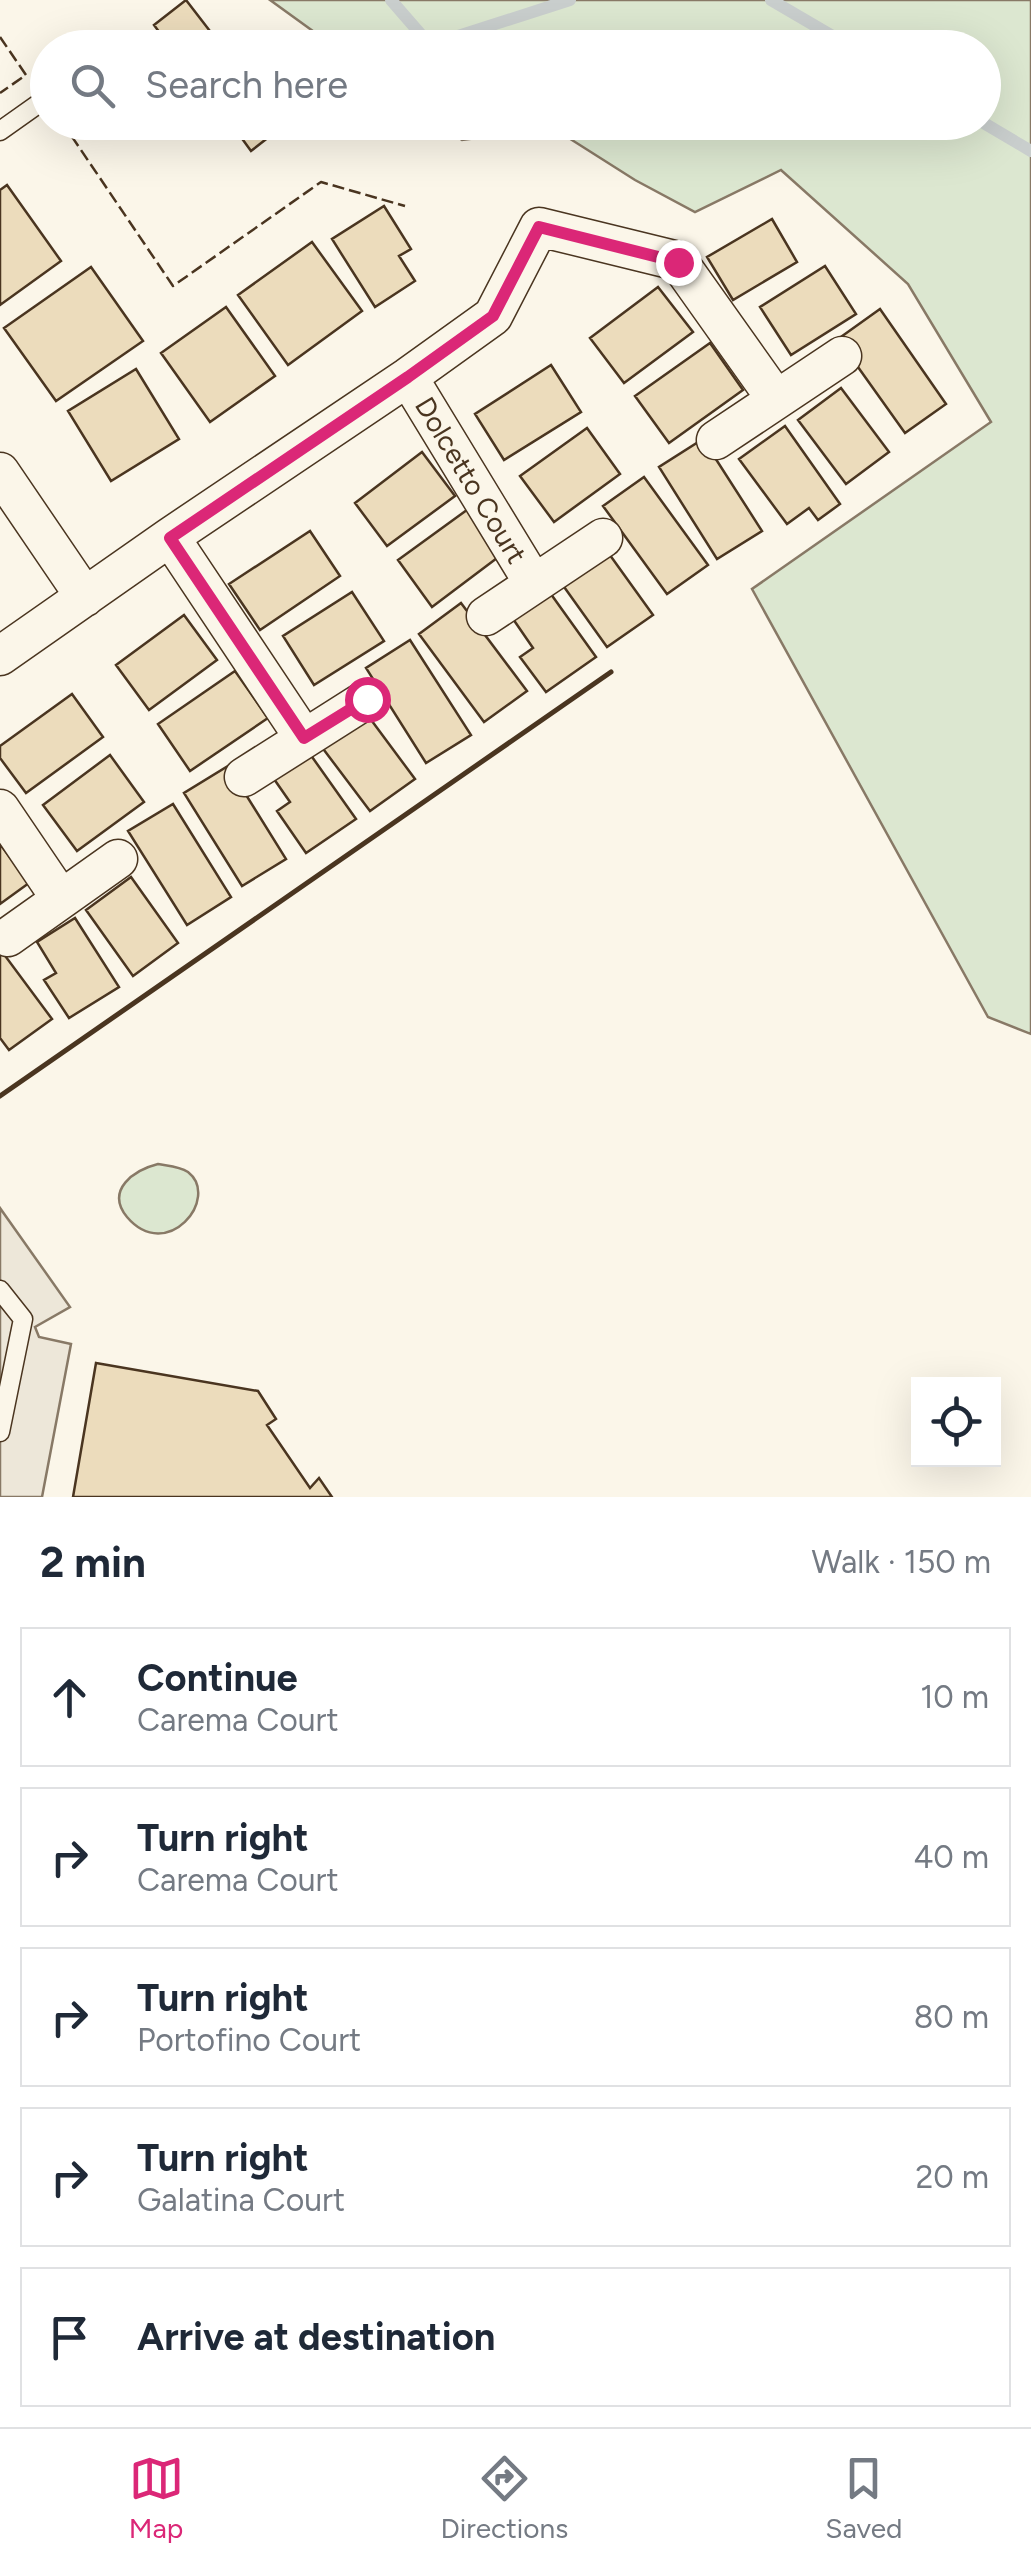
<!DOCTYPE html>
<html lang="en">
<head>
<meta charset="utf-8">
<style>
	:root { --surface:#fff; --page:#f6f6f7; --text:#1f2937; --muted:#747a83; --line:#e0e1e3; --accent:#db2777 }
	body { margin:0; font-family:Figtree,sans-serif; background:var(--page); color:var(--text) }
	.controls { position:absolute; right:30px; bottom:30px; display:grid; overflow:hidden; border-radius:0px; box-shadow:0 10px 40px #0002 }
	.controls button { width:90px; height:90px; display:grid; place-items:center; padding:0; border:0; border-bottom:2px solid var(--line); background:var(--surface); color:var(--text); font:50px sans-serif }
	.stop { position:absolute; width:30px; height:30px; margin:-22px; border:8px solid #db2777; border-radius:50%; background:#fff }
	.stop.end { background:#db2777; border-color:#fff; box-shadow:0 2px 10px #0008 }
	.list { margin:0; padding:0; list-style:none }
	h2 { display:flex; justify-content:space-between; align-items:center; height:130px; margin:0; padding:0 40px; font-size:42px }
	h2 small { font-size:32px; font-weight:400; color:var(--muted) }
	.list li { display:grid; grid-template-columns:65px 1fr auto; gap:30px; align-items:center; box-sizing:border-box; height:140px; margin:0 20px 20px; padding:0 20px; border:2px solid var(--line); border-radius:0px }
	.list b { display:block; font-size:38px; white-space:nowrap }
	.list p { margin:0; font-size:32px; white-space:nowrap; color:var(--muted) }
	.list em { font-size:32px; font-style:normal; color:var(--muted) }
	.icon { flex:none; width:55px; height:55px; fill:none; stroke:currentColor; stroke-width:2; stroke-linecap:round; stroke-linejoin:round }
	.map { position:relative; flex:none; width:1031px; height:1497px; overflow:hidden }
	.search { position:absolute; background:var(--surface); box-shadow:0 10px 40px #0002; left:30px; right:30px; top:30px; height:110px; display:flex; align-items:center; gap:25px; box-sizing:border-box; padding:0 35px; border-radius:55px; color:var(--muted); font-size:38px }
	.sheet { height:930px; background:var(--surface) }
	nav { display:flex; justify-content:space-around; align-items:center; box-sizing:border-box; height:140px; border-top:2px solid var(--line); background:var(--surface); font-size:28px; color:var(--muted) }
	nav a { display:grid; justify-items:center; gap:5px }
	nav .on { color:var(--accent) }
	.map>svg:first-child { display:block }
</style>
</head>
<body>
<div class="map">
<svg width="1031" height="1497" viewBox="0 0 1031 1497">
	<rect width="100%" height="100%" fill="#fbf6e9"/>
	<!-- green -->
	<path fill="#dce7d0" stroke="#887966" stroke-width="2.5" d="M270,0h761v1034l-43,-17 -236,-428 239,-167 -83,-138 -127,-114 -86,42 -60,-32 -82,-52 -91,12 -24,-17 546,-1v-74l-649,-1z
		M158,1164c11,2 21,2 30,8 33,26 -21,92 -61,45 -22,-27 7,-47 31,-53z"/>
	<!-- parking -->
	<path fill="#ede7d9" stroke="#887966" stroke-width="2.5" d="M0,1208l70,99 -35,20 4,10 32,7 -29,153h-42z"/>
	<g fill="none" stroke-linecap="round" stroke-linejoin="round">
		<!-- stream -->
		<path stroke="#c9cecd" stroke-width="12" d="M391,0l39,45 140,-45
			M771,0l82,48
			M982,122l49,29"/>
	</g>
	<!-- building -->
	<path fill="#ecdcbc" stroke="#4a3520" stroke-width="2.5" d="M186,0l37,48h-52l-17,-23z
		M261,33l11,15h-30z
		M230,122h58l-37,29z
		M7,185l54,76 -61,44v-115z
		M384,206l27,43 -12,7 16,25 -40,26 -43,-68z
		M772,219l25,43 -64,38 -26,-43z
		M312,242l50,69 -74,54 -50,-70z
		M825,266l31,48 -65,41 -31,-48z
		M91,267l52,74 -87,60 -52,-73z
		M658,287l35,45 -69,51 -34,-45z
		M226,307l49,69 -65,46 -49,-69z
		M880,309l66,95 -41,29 -67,-94z
		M710,343l33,47 -74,53 -34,-47z
		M551,365l30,47 -77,48 -29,-46z
		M136,369l43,70 -68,42 -43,-70z
		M841,388l48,64 -43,32 -48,-64z
		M785,426l55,78 -22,16 -9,-12 -22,16 -48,-65z
		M587,428l33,46 -66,48 -34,-46z
		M703,439l59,92 -45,28 -58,-92z
		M422,452l33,44 -68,50 -32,-43z
		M644,477l64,88 -41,29 -64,-88z
		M471,507l34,45 -73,55 -34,-47z
		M310,531l30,45 -80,54 -31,-46z
		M607,551l46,64 -46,32 -45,-63z
		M548,590l48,67 -50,35 -26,-35 13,-9 -22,-32z
		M352,592l32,49 -70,44 -31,-49z
		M461,603l66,88 -43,31 -65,-88z
		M184,615l33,45 -68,50 -33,-45z
		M410,640l61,95 -45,28 -60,-95z
		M235,671l33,47 -78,53 -32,-47z
		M72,694l31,43 -77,56 -26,-35v-12z
		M366,713l49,66 -45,32 -49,-65z
		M310,754l46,65 -50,34 -29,-42 13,-9 -16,-23z
		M110,755l34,47 -67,49 -34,-46z
		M228,766l58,93 -44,27 -58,-93z
		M173,804l58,93 -44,28 -59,-94z
		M0,844l29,39 -29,21z
		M131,877l47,66 -45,33 -47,-66z
		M75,918l44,69 -50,31 -25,-38 12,-7 -19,-31z
		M0,949l52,70 -43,31 -9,-12z
		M96,1363l162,28 18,28 -9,6 43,63 9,-10 13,19h-259z"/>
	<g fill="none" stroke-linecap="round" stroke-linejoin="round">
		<!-- lane casing -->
		<g stroke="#4a3520" stroke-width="21">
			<path id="lane" d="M0,131l48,-34
				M0,1290l23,29 -23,113"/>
		</g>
		<!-- street casing -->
		<g stroke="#4a3520" stroke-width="41">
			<path id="street" d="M408,377l126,207
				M716,440l126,-84
				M0,472l85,125
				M170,537l134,201
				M486,616l117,-78
				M0,656l170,-119 238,-160 85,-61 46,-89 139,34 98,138
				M244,777l123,-78
				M0,809l61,90
				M8,937l110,-78"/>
		</g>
		<!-- lane -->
		<use href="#lane" stroke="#fbf6e9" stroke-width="18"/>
		<!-- street -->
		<use href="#street" stroke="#fbf6e9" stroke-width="38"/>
		<!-- fence -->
		<path stroke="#4a3520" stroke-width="2.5" stroke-dasharray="12 5" stroke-linecap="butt" d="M0,37l26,38 -26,18
			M62,122l111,164 148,-104 84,24"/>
		<!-- wall -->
		<path stroke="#4a3520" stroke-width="5" d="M0,1096l611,-424"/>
	</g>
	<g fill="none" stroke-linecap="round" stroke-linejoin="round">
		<!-- route -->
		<path stroke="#db2777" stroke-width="12" d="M367,699l-63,39 -134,-200 238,-161 85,-61 46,-89 139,35"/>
	</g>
	<g text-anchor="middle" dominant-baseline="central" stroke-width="8" stroke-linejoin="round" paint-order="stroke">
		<!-- street labels -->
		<g font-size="28" fill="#4a3520" stroke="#fbf6e9">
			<text transform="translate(471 480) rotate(59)">Dolcetto Court</text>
		</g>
	</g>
</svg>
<div class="controls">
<button><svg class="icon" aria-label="locate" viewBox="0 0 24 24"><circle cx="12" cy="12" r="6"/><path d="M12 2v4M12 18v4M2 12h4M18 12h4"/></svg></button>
</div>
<div class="stop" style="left:367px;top:699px"></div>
<div class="stop end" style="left:678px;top:262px"></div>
<div class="search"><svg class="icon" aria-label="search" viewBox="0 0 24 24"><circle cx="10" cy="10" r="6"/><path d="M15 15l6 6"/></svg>Search here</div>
</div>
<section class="sheet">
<h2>2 min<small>Walk · 150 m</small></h2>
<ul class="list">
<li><svg class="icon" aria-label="ahead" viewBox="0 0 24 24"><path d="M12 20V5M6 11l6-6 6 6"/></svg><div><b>Continue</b><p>Carema Court</p></div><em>10 m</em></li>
<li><svg class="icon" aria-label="right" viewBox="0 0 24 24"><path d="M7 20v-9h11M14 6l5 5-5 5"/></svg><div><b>Turn right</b><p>Carema Court</p></div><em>40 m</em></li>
<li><svg class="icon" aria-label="right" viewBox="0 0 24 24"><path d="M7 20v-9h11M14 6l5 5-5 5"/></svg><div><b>Turn right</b><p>Portofino Court</p></div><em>80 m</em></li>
<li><svg class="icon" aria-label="right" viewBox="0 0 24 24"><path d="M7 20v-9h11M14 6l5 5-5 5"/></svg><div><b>Turn right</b><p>Galatina Court</p></div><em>20 m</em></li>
<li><svg class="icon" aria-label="arrive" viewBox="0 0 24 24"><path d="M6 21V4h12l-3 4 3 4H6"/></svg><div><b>Arrive at destination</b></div></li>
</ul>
</section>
<nav>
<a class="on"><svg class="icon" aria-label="map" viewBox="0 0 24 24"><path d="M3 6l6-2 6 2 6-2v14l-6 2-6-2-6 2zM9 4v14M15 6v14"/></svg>Map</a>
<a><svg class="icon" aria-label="directions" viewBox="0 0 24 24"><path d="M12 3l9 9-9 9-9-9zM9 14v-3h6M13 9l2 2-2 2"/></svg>Directions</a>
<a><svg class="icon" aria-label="saved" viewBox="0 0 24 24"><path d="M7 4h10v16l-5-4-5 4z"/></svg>Saved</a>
</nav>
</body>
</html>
